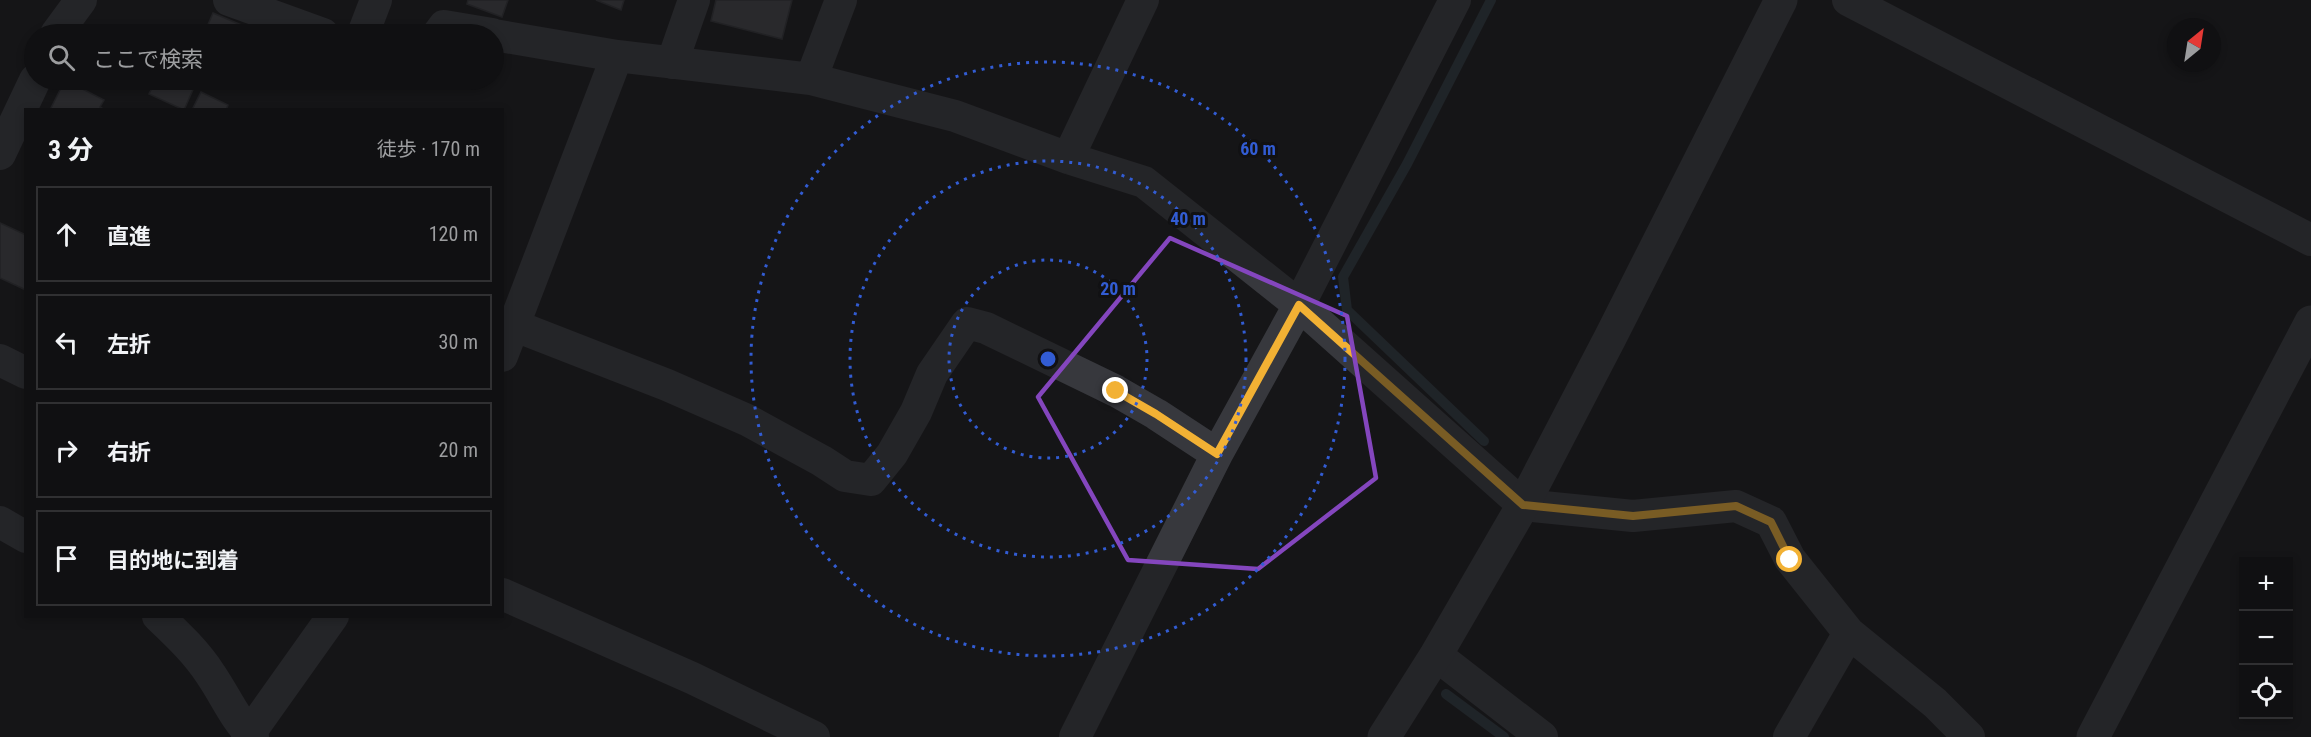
<!DOCTYPE html>
<html lang="ja">
<head>
<meta charset="utf-8">
<style>
	:root { --surface:#101012; --page:#1e1e20; --text:#f1f3f6; --muted:#9c9d9f; --line:#303032 }
	body { margin:0; font-family:"Roboto Condensed","Noto Sans JP",sans-serif; background:var(--page); color:var(--text) }
	.controls { position:absolute; right:18px; bottom:18px; display:grid; overflow:hidden; border-radius:0px; box-shadow:0 3px 9px #0003 }
	.controls button { width:54px; height:54px; display:grid; place-items:center; padding:0; border:0; border-bottom:2px solid var(--line); background:var(--surface); color:var(--text); font:30px sans-serif }
	.compass { position:absolute; left:2167px; top:18px; width:54px; height:54px; border-radius:50%; background:var(--surface); box-shadow:0 3px 9px #0003; rotate:30deg }
	.stop { position:absolute; width:18px; height:18px; margin:-14px; border:4px solid #f2b134; border-radius:50%; background:#fff }
	.stop.end { background:#f2b134; border-color:#fff; box-shadow:0 2px 6px #0008 }
	.list { margin:0; padding:0; list-style:none }
	h2 { display:flex; justify-content:space-between; align-items:center; height:78px; margin:0; padding:0 24px; font-size:26px }
	h2 small { font-size:20px; font-weight:400; color:var(--muted) }
	.list li { display:grid; grid-template-columns:39px 1fr auto; gap:18px; align-items:center; box-sizing:border-box; height:96px; margin:0 12px 12px; padding:0 12px; border:2px solid var(--line); border-radius:0px }
	.list b { display:block; font-size:22px; white-space:nowrap }
	.list em { font-size:20px; font-style:normal; color:var(--muted) }
	.icon { flex:none; width:33px; height:33px; fill:none; stroke:currentColor; stroke-width:2; stroke-linecap:round; stroke-linejoin:round }
	.map { position:relative; flex:none; width:2311px; height:737px; overflow:hidden }
	.search { position:absolute; background:var(--surface); box-shadow:0 3px 9px #0003; left:24px; top:24px; width:480px; height:66px; display:flex; align-items:center; gap:15px; box-sizing:border-box; padding:0 21px; border-radius:33px; color:var(--muted); font-size:22px }
	.panel { position:absolute; background:var(--surface); box-shadow:0 3px 9px #0003; left:24px; top:108px; width:480px; height:510px; border-radius:0px }
	.map>svg:first-child { display:block }
</style>
</head>
<body>
<div class="map">
<svg width="2311" height="737" viewBox="0 0 2311 737">
	<rect width="100%" height="100%" fill="#161618"/>
	<g fill="none" stroke-linecap="round" stroke-linejoin="round">
		<!-- stream -->
		<path stroke="#2c353c" stroke-width="10" d="M1484,441l-137,-131 -4,-33 64,-113 84,-164
			M1446,694l58,43"/>
	</g>
	<!-- building -->
	<path fill="#404145" stroke="#303034" stroke-width="1.5" d="M468,0h40l-6,17 -35,-13z
		M596,0h28l-3,10z
		M716,0h76l-10,39 -71,-18z
		M213,13l40,17 -2,4h-47z
		M65,80l39,20 -4,7 5,3h-55z
		M156,80h28l11,5 -11,25 -35,-16z
		M201,92l27,13 -2,5h-34z
		M0,223l26,12v55l-26,-12z"/>
	<g fill="none" stroke-linecap="round" stroke-linejoin="round">
		<!-- minor -->
		<path stroke="#37383d" stroke-width="32" d="M229,0l94,34
			M1848,0l463,240
			M56,34l25,-34
			M363,34l13,-34
			M438,34l6,-8 48,8
			M494,35l123,21
			M672,63l22,-63
			M811,79l144,37 113,42 76,24 155,123 224,200 110,11 103,-10 35,16 19,37 59,74 86,70 34,34
			M0,154l35,-74
			M1068,158l75,-158
			M513,325l154,60 80,35 75,41 23,15 26,4 21,-26 24,-42 16,-38 35,-51 19,5 130,63 40,23 61,40
			M502,356l115,-300 194,23 30,-79
			M0,360l26,13
			M0,522l26,15
			M502,594l190,84 122,59
			M158,616c20,19 39,37 53,59 15,22 23,43 42,62
			M1436,655l106,82
			M247,737l86,-121
			M1075,737l142,-283 82,-149 156,-305
			M1789,737l60,-104"/>
		<!-- tertiary -->
		<path stroke="#37383d" stroke-width="33" d="M1384,737l52,-82 87,-150 87,-167 171,-338
			M2093,737l218,-415"/>
	</g>
	<g fill="none" stroke-linecap="round" stroke-linejoin="round">
		<!-- route -->
		<path stroke="#f2b134" stroke-width="8" d="M1116,391l40,23 61,40 82,-149 224,200 110,11 103,-10 35,16 19,38"/>
	</g>
	<!-- marked area -->
	<path d="M0 0H2311V737H0ZM1170,238l177,78 29,162 -118,91 -130,-9 -90,-163z" fill="#161618" fill-opacity=".55" fill-rule="evenodd"/>
	<path fill="none" stroke="#8446be" stroke-width="4.5" stroke-linejoin="round" d="M1170,238l177,78 29,162 -118,91 -130,-9 -90,-163z"/>
	<!-- distance rings -->
	<g fill="none" stroke="#325cd3" stroke-width="3" stroke-dasharray="3 6">
		<circle cx="1048" cy="359" r="99"/>
		<circle cx="1048" cy="359" r="198"/>
		<circle cx="1048" cy="359" r="297"/>
	</g>
	<circle cx="1048" cy="359" r="9" fill="#325cd3" stroke="#111113" stroke-width="3"/>
	<g font-size="18" text-anchor="middle" font-weight="bold" fill="#325cd3" stroke="#111113" stroke-width="6" stroke-linejoin="round" paint-order="stroke">
		<text x="1258" y="155">60 m</text>
		<text x="1188" y="225">40 m</text>
		<text x="1118" y="295">20 m</text>
	</g>
</svg>
<div class="controls">
<button>+</button>
<button>−</button>
<button><svg class="icon" aria-label="locate" viewBox="0 0 24 24"><circle cx="12" cy="12" r="6"/><path d="M12 2v4M12 18v4M2 12h4M18 12h4"/></svg></button>
</div>
<svg class="compass" viewBox="-18 -18 36 36"><path d="M0-13l5 13h-10z" fill="#e53935"/><path d="M0 13l5-13h-10z" fill="#9c9d9f"/></svg>
<div class="stop" style="left:1790px;top:560px"></div>
<div class="stop end" style="left:1116px;top:391px"></div>
<div class="search"><svg class="icon" aria-label="search" viewBox="0 0 24 24"><circle cx="10" cy="10" r="6"/><path d="M15 15l6 6"/></svg>ここで検索</div>
<section class="panel">
<h2>3 分<small>徒歩 · 170 m</small></h2>
<ul class="list">
<li><svg class="icon" aria-label="ahead" viewBox="0 0 24 24"><path d="M12 20V5M6 11l6-6 6 6"/></svg><div><b>直進</b></div><em>120 m</em></li>
<li><svg class="icon" aria-label="left" viewBox="0 0 24 24"><path d="M17 20v-9H6M10 6l-5 5 5 5"/></svg><div><b>左折</b></div><em>30 m</em></li>
<li><svg class="icon" aria-label="right" viewBox="0 0 24 24"><path d="M7 20v-9h11M14 6l5 5-5 5"/></svg><div><b>右折</b></div><em>20 m</em></li>
<li><svg class="icon" aria-label="arrive" viewBox="0 0 24 24"><path d="M6 21V4h12l-3 4 3 4H6"/></svg><div><b>目的地に到着</b></div></li>
</ul>
</section>
</div>
</body>
</html>
